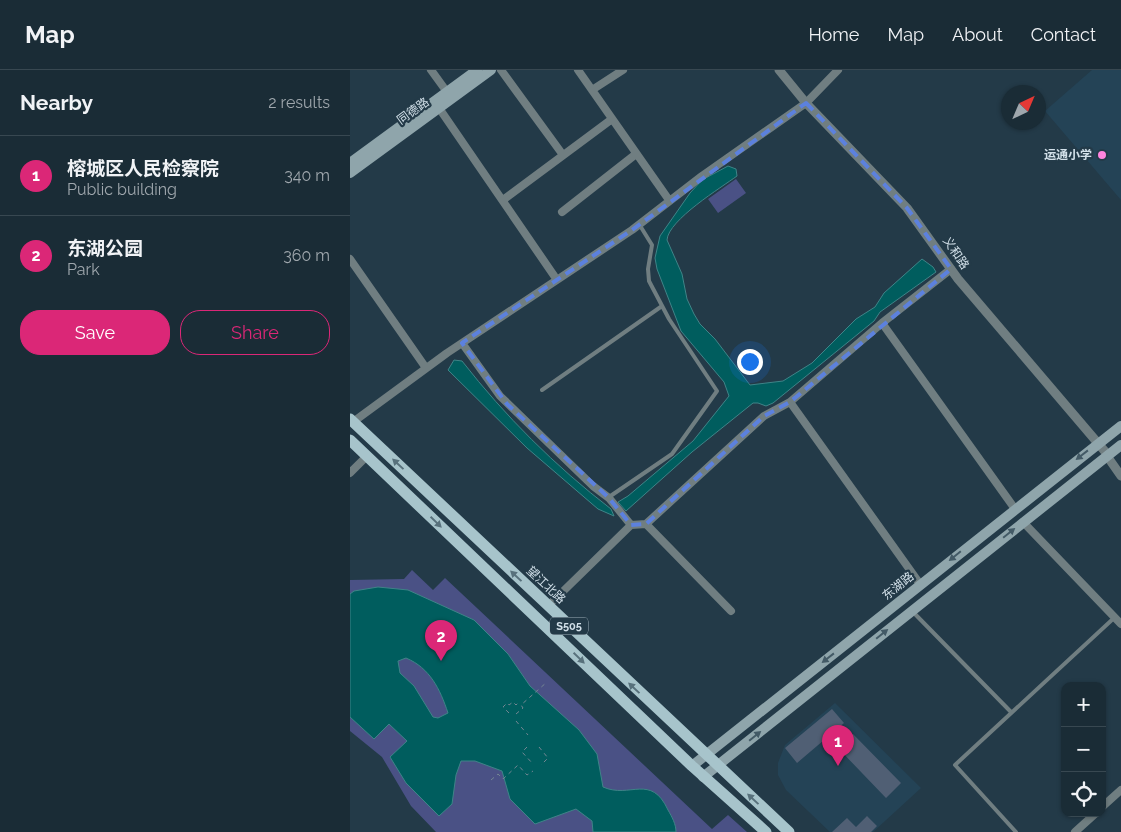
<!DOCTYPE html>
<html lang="en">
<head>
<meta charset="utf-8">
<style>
	:root { --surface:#1a2c36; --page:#273842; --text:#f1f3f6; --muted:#9fa7ad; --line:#384851; --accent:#db2777 }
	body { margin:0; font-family:Raleway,"Noto Sans SC",sans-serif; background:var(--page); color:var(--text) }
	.controls { position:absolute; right:15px; bottom:15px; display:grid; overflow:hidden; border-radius:10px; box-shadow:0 1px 4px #0004 }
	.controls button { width:45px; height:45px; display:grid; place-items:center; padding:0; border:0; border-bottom:1px solid var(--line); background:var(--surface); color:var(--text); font:25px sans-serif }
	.compass { position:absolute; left:651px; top:15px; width:45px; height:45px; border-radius:50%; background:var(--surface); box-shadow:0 1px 4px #0004; rotate:44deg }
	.you { position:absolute; left:399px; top:291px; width:18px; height:18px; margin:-12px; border:4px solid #fff; border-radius:50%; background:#1a73e8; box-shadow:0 0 0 8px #1a73e833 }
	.badge { display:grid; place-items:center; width:32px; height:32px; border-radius:50%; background:var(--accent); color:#fff; font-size:16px; font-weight:700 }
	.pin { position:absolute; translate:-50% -41px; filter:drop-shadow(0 1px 2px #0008) }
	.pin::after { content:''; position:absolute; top:26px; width:18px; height:15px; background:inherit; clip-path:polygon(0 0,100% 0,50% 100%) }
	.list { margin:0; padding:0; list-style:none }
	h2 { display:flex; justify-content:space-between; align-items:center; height:65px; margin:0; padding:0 20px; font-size:21px }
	h2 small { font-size:16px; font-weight:400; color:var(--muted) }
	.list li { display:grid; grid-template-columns:32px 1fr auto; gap:15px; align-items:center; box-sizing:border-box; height:80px; padding:0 20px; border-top:1px solid var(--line) }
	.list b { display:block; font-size:19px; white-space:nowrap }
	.list p { margin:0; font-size:16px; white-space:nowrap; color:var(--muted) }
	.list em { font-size:16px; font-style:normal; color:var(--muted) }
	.actions { display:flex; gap:10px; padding:15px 20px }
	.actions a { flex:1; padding:11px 0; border:1px solid var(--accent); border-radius:20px; text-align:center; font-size:18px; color:var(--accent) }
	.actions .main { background:var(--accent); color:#fff }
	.icon { flex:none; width:28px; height:28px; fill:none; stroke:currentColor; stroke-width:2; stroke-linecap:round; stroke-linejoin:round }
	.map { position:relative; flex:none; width:771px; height:762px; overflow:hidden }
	header { display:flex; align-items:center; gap:30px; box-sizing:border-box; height:70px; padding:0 25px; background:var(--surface); border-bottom:1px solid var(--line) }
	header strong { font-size:24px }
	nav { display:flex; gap:28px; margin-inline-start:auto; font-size:18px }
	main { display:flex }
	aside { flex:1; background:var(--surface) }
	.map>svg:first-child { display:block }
</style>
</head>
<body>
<header>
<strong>Map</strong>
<nav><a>Home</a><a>Map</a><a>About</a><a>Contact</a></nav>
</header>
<main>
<aside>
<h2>Nearby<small>2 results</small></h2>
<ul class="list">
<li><span class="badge">1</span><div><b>榕城区人民检察院</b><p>Public building</p></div><em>340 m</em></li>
<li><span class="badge">2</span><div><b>东湖公园</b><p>Park</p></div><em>360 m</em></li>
</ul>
<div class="actions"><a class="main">Save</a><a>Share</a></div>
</aside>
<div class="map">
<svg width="771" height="762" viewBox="0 0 771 762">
	<rect width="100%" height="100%" fill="#233a48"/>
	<!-- built -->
	<path fill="#244356" d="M742,0h29v130l-76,-89z
		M485,633l86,85 -48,44h-43l-44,-42 -8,-15v-12l7,-18z"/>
	<!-- green -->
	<path fill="#4a5185" d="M386,109l10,14 -28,20 -10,-14z
		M62,500l21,20 12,-12 267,251 16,-14 19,17h-311l-25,-26 -29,-49 -32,-26v-151l54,-1z"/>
	<!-- water -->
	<path fill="#005d5e" stroke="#3f8488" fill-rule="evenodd" d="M378,96l8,3 1,7c-15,11 -69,44 -70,64l15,34 5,25 7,15 6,10 15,15 35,46 33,-4 29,-18 44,-44 19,-12 9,-14 38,-34 11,8 3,5 -56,40 -6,9 -101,82 -7,3 -8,-3h-5l-61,49 -66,59 -8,-9 10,-6 65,-55 36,-45 -5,-14 -43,-51 -24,-62 -2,-11 5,-22 30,-43 12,-13z
		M104,290l8,1c43,55 93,105 149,148l3,7 -16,-7 -71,-61 -79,-78z
		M28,517l30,3 66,30 34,34 22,32 49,44 18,24 6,33c27,12 48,-14 65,23 4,7 8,14 8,22h-83l-1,-11 -16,-12 -41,15 -25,-25 -8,-28 -27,-10h-14l-5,14 -4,29 -13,12 -33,-33 -16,-26 17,-16 -18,-17 -15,15 -24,-22v-123l4,-3zM56,588c24,10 34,31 42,55l-10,5 -5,-1 -19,-31 -14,-13 -2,-12z"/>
	<!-- building -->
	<path fill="#505f74" d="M482,639l12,14 -47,40 -12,-15z
		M503,664l48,49 -15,15 -48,-50z
		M517,746l10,10 -6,6h-39l15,-14 9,9z"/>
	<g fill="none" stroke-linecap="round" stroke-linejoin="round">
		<!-- path -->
		<path stroke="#748793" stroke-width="1" stroke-dasharray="4 4" stroke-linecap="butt" d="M159,643l-6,-6 4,-4 2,2 4,-3 3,3 2,-2 2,2
			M166,644l7,-6 -2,-3 26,-23
			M166,651l12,14
			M177,677l-5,5 11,12
			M189,677l9,11 -7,7
			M141,710l7,-6 5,5 15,-14 9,10 6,-4"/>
		<!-- service -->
		<path stroke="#707e81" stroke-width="4" d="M192,320l120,-84
			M259,427l63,-43 45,-63 -48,-72 -20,-38 -1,-12 4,-24 -13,-21
			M563,542l98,100
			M666,762l-61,-67 159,-147"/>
		<!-- minor -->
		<path stroke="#707e81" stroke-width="8" d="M81,0l16,22
			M151,0l62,85
			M228,0l91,130
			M242,20l31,-20
			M89,38l118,172
			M153,130l109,-81
			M212,142l74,-58
			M0,189l76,109
			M532,253l133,186
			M112,273l38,53 93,90 16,12 22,27
			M440,332l130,182
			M3,352l94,-69 185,-123 70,-54 104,-73 32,-33
			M0,403l17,-17
			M673,452l98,102
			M296,454l85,87
			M198,536l83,-81 15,-1 118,-108 26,-14 92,-79 69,-54
			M752,737l19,-17
			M725,762l21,-19"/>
		<!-- tertiary -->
		<path stroke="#707e81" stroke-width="9" d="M429,0l27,33 101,105 51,71 150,176
			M757,386l14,20"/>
		<!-- secondary -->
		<path stroke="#8fa5ab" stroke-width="10" d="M0,93l127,-93
			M0,103l141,-103
			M342,696l429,-340
			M353,707l418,-332"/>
		<!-- primary -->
		<path stroke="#a7c4cb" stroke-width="11" d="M0,349l439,413
			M0,370l342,326 74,66"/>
	</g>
	<!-- one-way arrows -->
	<defs><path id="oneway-solid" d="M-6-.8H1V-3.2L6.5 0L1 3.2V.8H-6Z" transform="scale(1.25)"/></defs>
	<g fill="#435a66">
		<use href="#oneway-solid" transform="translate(732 385) rotate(142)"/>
		<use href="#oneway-solid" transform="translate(659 463) rotate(-39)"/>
		<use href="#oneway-solid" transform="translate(605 486) rotate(141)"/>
		<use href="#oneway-solid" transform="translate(532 564) rotate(-39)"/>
		<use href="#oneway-solid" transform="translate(478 588) rotate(142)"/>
		<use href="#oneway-solid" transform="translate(405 666) rotate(-39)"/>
	</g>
	<g fill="#58717c">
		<use href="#oneway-solid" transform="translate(48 394) rotate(-137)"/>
		<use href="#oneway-solid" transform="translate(86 452) rotate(44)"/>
		<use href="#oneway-solid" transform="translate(166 506) rotate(-137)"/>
		<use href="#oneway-solid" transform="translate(229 588) rotate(44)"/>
		<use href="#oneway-solid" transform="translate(284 618) rotate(-137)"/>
		<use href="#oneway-solid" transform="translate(403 729) rotate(-137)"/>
	</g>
	<!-- marked area -->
	<path fill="none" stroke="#5c81de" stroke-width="4" stroke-dasharray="10 6" stroke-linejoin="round" d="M456,33l101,105 44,61 -161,133 -26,14 -118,108 -15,1 -22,-27 -102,-94 -45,-61 170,-113z"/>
	<!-- markers -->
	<circle fill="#ff85df" stroke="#233a48" stroke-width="2" cx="752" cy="85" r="5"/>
	<g text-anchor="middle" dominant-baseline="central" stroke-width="4.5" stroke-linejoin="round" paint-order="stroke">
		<!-- shield labels -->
		<rect fill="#233a48" stroke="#9eaeb9" stroke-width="1" x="200" y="547.5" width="38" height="17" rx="4"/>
		<g font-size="11" font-weight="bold" fill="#d2e0e9">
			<text x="219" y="556">S505</text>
		</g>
		<!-- street labels -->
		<g font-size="12" fill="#d2e0e9" stroke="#233a48">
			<text transform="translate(63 41) rotate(-36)">同德路</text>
			<text transform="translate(606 183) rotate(56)">义和路</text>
			<text transform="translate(196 515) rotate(43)">望江北路</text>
			<text transform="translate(548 516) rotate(-39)">东湖路</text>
		</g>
		<!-- poi labels -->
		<g font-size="12" font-weight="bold" fill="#d2e0e9" stroke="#233a48" text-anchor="end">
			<text x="742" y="85">运通小学</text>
		</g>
	</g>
</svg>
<div class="controls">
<button>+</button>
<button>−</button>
<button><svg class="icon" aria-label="locate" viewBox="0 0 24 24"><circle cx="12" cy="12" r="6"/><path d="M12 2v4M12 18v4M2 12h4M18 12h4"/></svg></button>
</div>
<svg class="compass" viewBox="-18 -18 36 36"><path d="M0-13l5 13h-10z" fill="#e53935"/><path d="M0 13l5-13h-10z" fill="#9fa7ad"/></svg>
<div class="you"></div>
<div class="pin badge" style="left:488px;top:696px">1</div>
<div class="pin badge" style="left:91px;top:591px">2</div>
</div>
</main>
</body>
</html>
